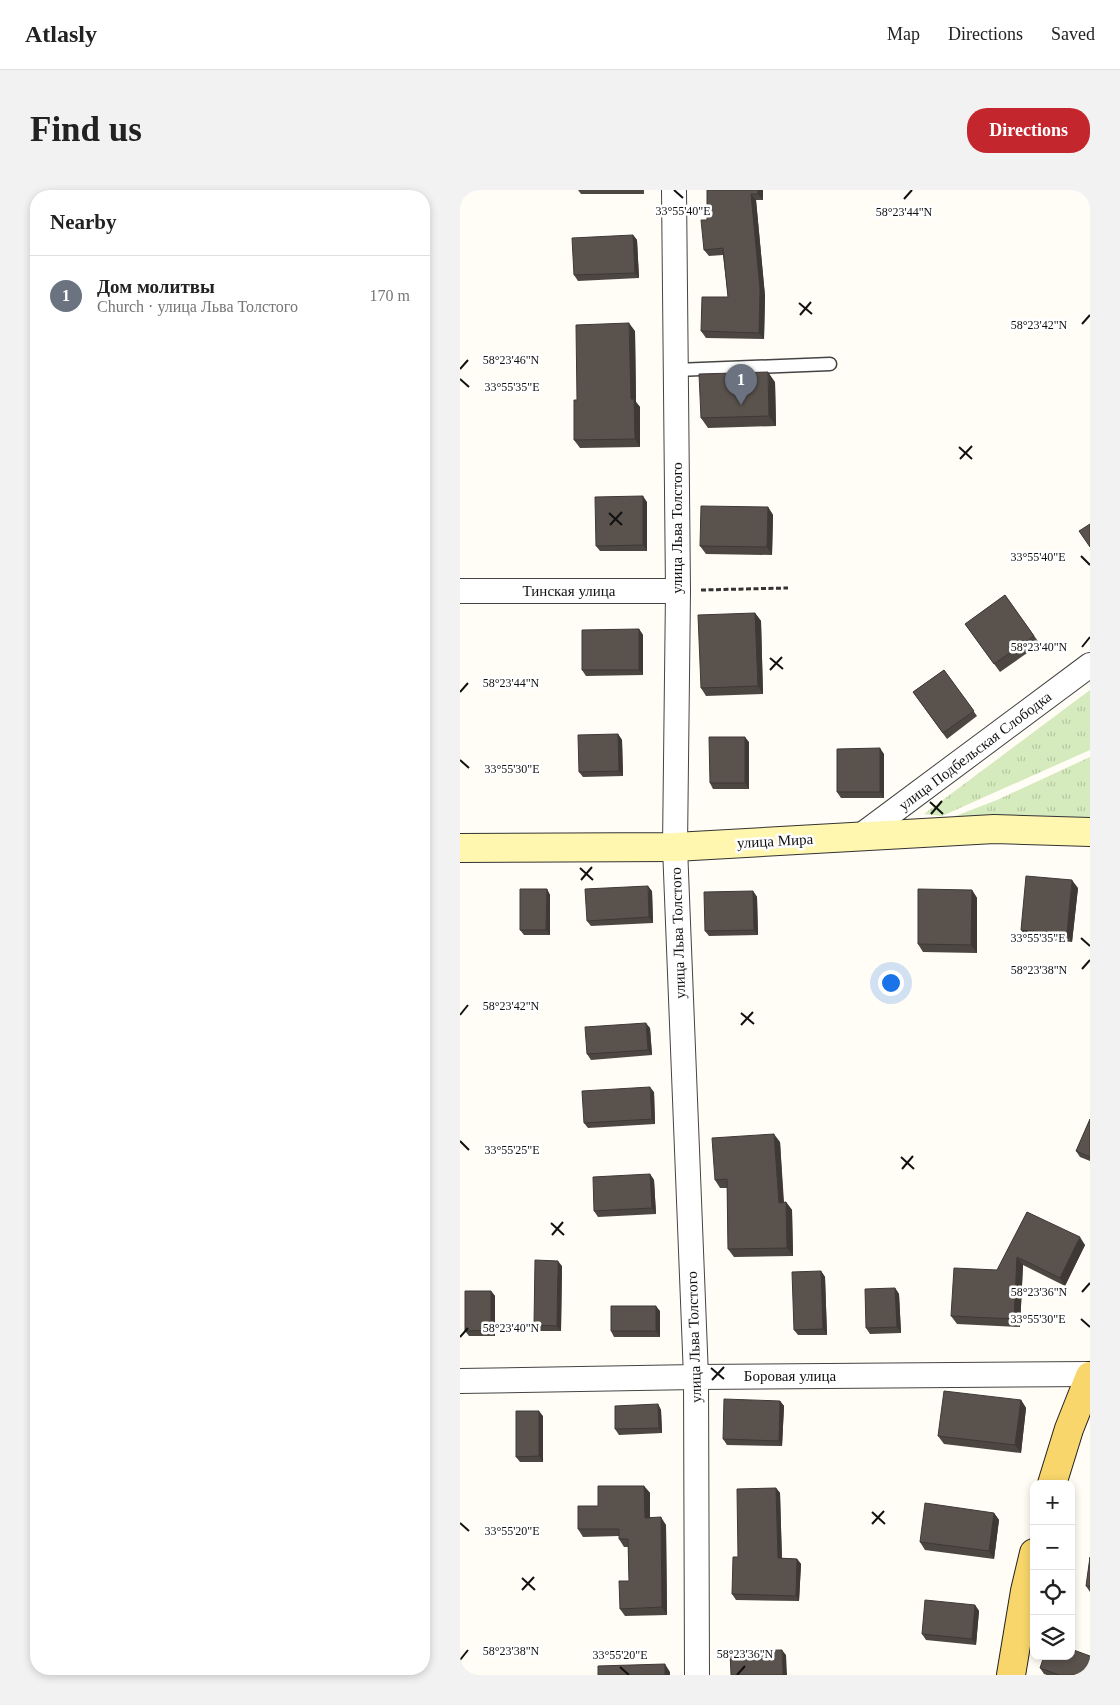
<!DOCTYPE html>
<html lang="en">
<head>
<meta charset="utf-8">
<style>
	:root { --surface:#fff; --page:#f2f2f2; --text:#222; --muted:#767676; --line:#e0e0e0; --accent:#c4262e }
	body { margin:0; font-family:"Times New Roman",serif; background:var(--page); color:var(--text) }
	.controls { position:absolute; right:15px; bottom:15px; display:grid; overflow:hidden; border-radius:10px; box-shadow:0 2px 8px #0003 }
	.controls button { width:45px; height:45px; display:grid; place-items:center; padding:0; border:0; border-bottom:1px solid var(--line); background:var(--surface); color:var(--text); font:25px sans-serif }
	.you { position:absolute; left:430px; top:792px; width:18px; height:18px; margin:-12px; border:4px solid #fff; border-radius:50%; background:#1a73e8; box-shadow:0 0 0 8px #1a73e833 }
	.badge { display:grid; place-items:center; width:32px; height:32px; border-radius:50%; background:var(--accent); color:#fff; font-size:16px; font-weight:700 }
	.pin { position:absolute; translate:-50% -41px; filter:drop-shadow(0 1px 2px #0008) }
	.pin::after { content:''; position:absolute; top:26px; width:18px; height:15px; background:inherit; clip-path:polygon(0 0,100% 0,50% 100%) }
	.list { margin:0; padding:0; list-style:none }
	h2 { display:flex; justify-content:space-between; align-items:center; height:65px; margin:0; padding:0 20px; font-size:21px }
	h2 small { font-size:16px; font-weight:400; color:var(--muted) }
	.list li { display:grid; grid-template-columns:32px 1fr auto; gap:15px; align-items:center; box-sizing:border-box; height:80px; padding:0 20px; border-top:1px solid var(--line) }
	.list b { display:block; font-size:19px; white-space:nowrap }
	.list p { margin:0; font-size:16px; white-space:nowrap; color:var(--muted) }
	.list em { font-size:16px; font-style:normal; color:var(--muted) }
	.icon { flex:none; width:28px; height:28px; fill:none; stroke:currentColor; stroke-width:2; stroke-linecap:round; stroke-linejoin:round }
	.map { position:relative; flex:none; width:630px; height:1485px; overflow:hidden; border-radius:20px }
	header { display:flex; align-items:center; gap:30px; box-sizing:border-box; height:70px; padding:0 25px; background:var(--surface); border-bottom:1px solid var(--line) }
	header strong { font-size:24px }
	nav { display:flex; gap:28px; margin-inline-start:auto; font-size:18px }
	.intro { display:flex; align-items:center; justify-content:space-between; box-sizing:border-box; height:120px; padding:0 30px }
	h1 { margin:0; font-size:35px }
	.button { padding:12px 22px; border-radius:20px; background:var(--accent); color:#fff; font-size:18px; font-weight:700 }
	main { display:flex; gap:30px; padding:0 30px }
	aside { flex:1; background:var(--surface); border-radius:20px; box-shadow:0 2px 8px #0003 }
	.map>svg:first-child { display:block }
</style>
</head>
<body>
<header>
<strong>Atlasly</strong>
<nav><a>Map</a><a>Directions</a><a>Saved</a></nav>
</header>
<div class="intro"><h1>Find us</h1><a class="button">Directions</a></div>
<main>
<aside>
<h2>Nearby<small></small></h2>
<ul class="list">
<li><span class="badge" style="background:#6b7280">1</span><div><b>Дом молитвы</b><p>Church · улица Льва Толстого</p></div><em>170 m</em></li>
</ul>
</aside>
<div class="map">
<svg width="630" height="1485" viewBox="0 0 630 1485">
	<defs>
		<pattern id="park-tufts" width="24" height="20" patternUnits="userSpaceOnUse" patternTransform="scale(1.25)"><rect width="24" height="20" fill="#d5ebbd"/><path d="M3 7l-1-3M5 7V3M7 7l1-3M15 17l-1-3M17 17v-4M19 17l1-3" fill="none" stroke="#b6c8a1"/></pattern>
	</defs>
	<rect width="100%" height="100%" fill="#fffdf5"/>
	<!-- park -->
	<path fill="url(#park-tufts)" d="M630,500v60l-148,66 -18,-2z
		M630,567v63h-145l52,-20z"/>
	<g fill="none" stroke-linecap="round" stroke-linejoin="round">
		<!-- service casing -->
		<g stroke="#444" stroke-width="15">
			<path id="service" d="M216,180l154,-6"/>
		</g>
		<!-- minor casing -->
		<g stroke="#444" stroke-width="26">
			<path id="minor" d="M214,0l4,401 -3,256 21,530 1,298
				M0,401h218
				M399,647l231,-172
				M0,1191l236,-4 394,-3"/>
		</g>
		<!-- secondary casing -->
		<g stroke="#333" stroke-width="30">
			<path id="secondary" d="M0,658l215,-1 319,-18 96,3"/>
		</g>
		<!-- primary casing -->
		<g stroke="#222" stroke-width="30">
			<path id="primary" d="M592,1294l17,-55 21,-53
				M551,1485l14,-84 9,-38"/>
		</g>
		<!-- path -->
		<path stroke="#333" stroke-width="3" stroke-dasharray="5 2.5" stroke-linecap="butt" d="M241,400l87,-2"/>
		<!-- service -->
		<use href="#service" stroke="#fff" stroke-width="12"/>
		<!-- minor -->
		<use href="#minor" stroke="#fff" stroke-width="24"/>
		<!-- secondary -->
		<use href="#secondary" stroke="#fff6b0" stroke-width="28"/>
		<!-- primary -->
		<use href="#primary" stroke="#f9d66b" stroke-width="28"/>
	</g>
	<!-- wall -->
	<path fill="#4d4742" d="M118,0h66v4h-63z
		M247,0h56v10h-7l9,96 -1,43 -58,-1 -5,-7 27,-34 -5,-42 -14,1 -5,-6 3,-30z
		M173,45l4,5 2,38 -61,3 -4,-6z
		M175,141l1,71 4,5v40l-60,1 -6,-8 3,-40z
		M315,192l1,44 -68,2 -7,-10z
		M187,312v49h-47l-4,-5z
		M308,317l5,8 -1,40 -66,-1 -6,-8z
		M545,405l35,49 -40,28 -35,-48z
		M295,423l6,8 2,73 -57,2 -5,-8z
		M179,439l4,6v40l-57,1 -4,-6z
		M484,480l33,46 -30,23 -34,-47z
		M158,544l4,6 1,36 -40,1 -4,-5z
		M289,552v47h-36l-3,-6z
		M424,564v44h-43l-4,-6z
		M618,698l-6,54 -45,-4 -6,-8z
		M87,699l3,6v40h-26l-4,-5z
		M512,700l5,8v55l-54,-1 -5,-8z
		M192,701l1,32 -62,3 -4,-5z
		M293,701l4,6 1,38 -49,1 -4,-5z
		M190,838l2,27 -61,5 -4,-6z
		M194,902l1,32 -67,4 -4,-5z
		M630,929v42l-10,-4 -4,-6z
		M320,952l4,60h2l6,8 1,46 -59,1 -6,-8 -1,-61h-7l-5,-8z
		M190,984l4,6 2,34 -58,3 -4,-6z
		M567,1022l58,33 -20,41 -42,-21 -3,62 -63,-3 -6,-8 46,-46z
		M102,1076l-1,65h-23l-4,-6z
		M361,1081l4,6 2,58h-29l-4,-5z
		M435,1098l4,6 2,39 -31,1 -4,-6z
		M31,1101l4,5v40h-26l-4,-5z
		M200,1121v26h-46l-3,-6z
		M561,1210l5,8 -5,45 -77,-9 -6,-8z
		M320,1211l4,5 -2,40 -55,-1 -4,-6z
		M198,1214l3,6 1,23 -43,2 -4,-6z
		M83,1226v46h-23l-4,-5z
		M184,1296l6,7v24l16,8 1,90 -42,1 -5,-7 9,-28 -1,-34h-4l-5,-8v-3l-36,1 -5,-8 20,-23z
		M316,1298l4,5 2,65 15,1 4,5 -2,37 -63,-1 -4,-6 6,-37z
		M534,1323l5,7 -5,39 -69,-9 -5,-8z
		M630,1367v35l-4,-6z
		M515,1415l4,6 -3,34 -50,-5 -4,-6z
		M580,1478l50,7h-43l-3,-1z"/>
	<!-- shaded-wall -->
	<path fill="#3f3936" d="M298,0h5v10l-5,-6z
		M291,4l5,6 9,96 -1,43 -5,-6z
		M173,45l4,5 2,38 -4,-5z
		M169,133l6,8 1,71 4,5v40l-5,-8 -4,-40z
		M308,182l7,10 1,44 -7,-10z
		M183,306l4,6v49l-4,-6z
		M308,317l5,8 -1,40 -5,-8z
		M295,423l6,8 2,73 -5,-8z
		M179,439l4,6v40l-4,-5z
		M158,544l4,6 1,36 -4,-5z
		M285,547l4,5v47l-4,-6z
		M420,558l4,6v44l-4,-6z
		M612,690l6,8 -6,54 -5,-8z
		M188,696l4,5 1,32 -4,-6z
		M87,699l3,6v40l-4,-5z
		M512,700l5,8v55l-6,-8z
		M293,701l4,6 1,38 -4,-5z
		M186,833l4,5 2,27 -4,-5z
		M190,897l4,5 1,32 -3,-5z
		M314,944l6,8 4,69 -5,-8z
		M190,984l4,6 2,34 -4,-6z
		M326,1012l6,8 1,46 -6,-8z
		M620,1047l5,8 -20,41 -5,-8z
		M557,1067l6,8 -3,62 -6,-8z
		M98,1071l4,5 -1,65 -4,-5z
		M361,1081l4,6 2,58 -4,-6z
		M435,1098l4,6 2,39 -4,-6z
		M31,1101l4,5v40l-4,-6z
		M196,1116l4,5v26l-4,-6z
		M561,1210l5,8 -5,45 -6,-8z
		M320,1211l4,5 -2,40 -3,-5z
		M198,1214l3,6 1,23 -3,-5z
		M79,1221l4,5v46l-4,-6z
		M184,1296l6,7v32l-5,-7z
		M316,1298l4,5 2,71 -4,-6z
		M534,1323l5,7 -5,39 -5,-8z
		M201,1327l5,8 1,90 -5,-8z
		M337,1369l4,5 -2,37 -3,-5z
		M515,1415l4,6 -3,34 -4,-6z
		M322,1460l4,5 1,20h-4z
		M205,1474l5,8v3h-5z"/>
	<!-- building -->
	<path fill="#5a524d" stroke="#3f3936" d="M247,0h51v4h-7l9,95 -1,44 -58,-2 1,-34h26l-5,-49 -19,2 -3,-30h6z
		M173,45l2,38 -61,2 -2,-37z
		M169,133l2,76h3l1,40 -61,1v-40h3l-1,-75z
		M308,182l1,44 -68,2 -2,-44z
		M183,306v49l-47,1 -1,-49z
		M241,316l67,1 -1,40 -67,-1z
		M630,334v23l-11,-16z
		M545,405l29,41 -40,28 -29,-40z
		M295,423l3,73 -57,2 -3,-73z
		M179,439v41h-57v-40z
		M484,480l30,41 -31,22 -30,-41z
		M158,544l1,37 -40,1 -1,-37z
		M249,547h36v46h-35z
		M420,558v44h-43v-43z
		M566,686l46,4 -5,54 -46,-4z
		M188,696l1,31 -62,4 -2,-32z
		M60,699h27l-1,41h-26z
		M458,699l54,1 -1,55 -53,-1z
		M293,701l1,39 -49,1 -1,-39z
		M186,833l2,27 -61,4 -2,-27z
		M190,897l2,32 -68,4 -2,-32z
		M630,929v38l-14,-6z
		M314,944l5,69 7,-1 1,46 -59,1 -1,-70 -12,1 -3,-42z
		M190,984l2,34 -58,3 -1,-34z
		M567,1022l53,25 -20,41 -43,-21 -3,62 -63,-3 3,-48 43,2z
		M75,1070l23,1 -1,65 -23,-1z
		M361,1081l2,58 -29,1 -2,-58z
		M435,1098l2,39 -31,1 -1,-39z
		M5,1101h26v39l-26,1z
		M151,1116h45v25h-45z
		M484,1201l77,9 -6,45 -77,-9z
		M264,1209l56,2 -1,40 -56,-2z
		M198,1214l1,24 -44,1v-23z
		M56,1221h23v45l-23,1z
		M138,1296h46l1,32 16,-1 1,90 -42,2 -1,-28h10l-1,-42h-9v-10h-41v-23h20z
		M316,1298l2,70 19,1 -1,37 -64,-2 1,-37h5l-1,-68z
		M465,1313l69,10 -5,38 -69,-9z
		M630,1367v29h-4z
		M465,1410l50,5 -3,34 -50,-5z
		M611,1459l19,7v19h-31l-19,-7 4,-12h27z
		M322,1460l1,25h-52l-1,-24z
		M205,1474v11h-67v-9z"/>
	<!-- ticks -->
	<path fill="none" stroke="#111" stroke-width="2" d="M214,0l9,8M444,9l8,-9M339,113l13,11M340,125l11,-13M622,134l8,-9M0,179l8,-9M0,189l9,8M499,257l13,12M500,269l12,-13M149,323l13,12M150,335l12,-13M621,366l9,9M622,457l8,-10M310,468l13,11M310,480l12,-13M0,502l8,-9M0,570l9,8M470,612l13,12M471,624l11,-13M120,678l13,12M121,690l11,-13M621,748l9,8M622,779l8,-9M281,823l13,11M0,825l8,-10M281,835l12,-13M0,951l9,9M441,967l13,12M442,979l11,-13M91,1033l13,12M92,1045l11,-13M622,1102l8,-9M621,1129l9,8M0,1147l8,-9M251,1178l13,11M252,1190l12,-13M412,1322l13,12M0,1333l9,8M412,1334l12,-13M62,1388l13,12M62,1400l12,-13M0,1470l8,-10M160,1477l9,8M277,1485l8,-9"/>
	<g text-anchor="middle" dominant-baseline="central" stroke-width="5" stroke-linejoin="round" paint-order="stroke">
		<!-- street labels -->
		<g font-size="15" fill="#111" stroke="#fff">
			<text transform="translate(217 338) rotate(-90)">улица Льва Толстого</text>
			<text x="109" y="401">Тинская улица</text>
			<text transform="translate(515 561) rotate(-37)">улица Подбельская Слободка</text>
			<text transform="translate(315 651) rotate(-3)">улица Мира</text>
			<text transform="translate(218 743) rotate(-92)">улица Льва Толстого</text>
			<text transform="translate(234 1147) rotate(-92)">улица Льва Толстого</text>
			<text x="330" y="1186">Боровая улица</text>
		</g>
	</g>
	<g font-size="12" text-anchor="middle" fill="#111" stroke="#fff" stroke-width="5" stroke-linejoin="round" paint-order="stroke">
		<text x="223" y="25">33°55'40"E</text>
		<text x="444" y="26">58°23'44"N</text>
		<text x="579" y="139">58°23'42"N</text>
		<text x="51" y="174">58°23'46"N</text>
		<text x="52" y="201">33°55'35"E</text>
		<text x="578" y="371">33°55'40"E</text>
		<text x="579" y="461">58°23'40"N</text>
		<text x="51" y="497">58°23'44"N</text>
		<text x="52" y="583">33°55'30"E</text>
		<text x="578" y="752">33°55'35"E</text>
		<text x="579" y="784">58°23'38"N</text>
		<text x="51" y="820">58°23'42"N</text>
		<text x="52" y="964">33°55'25"E</text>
		<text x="579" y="1106">58°23'36"N</text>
		<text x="578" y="1133">33°55'30"E</text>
		<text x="51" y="1142">58°23'40"N</text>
		<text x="52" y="1345">33°55'20"E</text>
		<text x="51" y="1465">58°23'38"N</text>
		<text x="285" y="1468">58°23'36"N</text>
		<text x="160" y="1469">33°55'20"E</text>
	</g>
</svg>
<div class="controls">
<button>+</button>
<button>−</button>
<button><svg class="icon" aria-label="locate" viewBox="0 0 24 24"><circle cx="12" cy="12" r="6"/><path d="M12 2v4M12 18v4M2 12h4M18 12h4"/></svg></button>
<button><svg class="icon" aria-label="layers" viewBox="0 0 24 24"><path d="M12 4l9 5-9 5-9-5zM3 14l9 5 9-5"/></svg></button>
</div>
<div class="you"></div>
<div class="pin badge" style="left:281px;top:215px;background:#6b7280">1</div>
</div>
</main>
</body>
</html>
